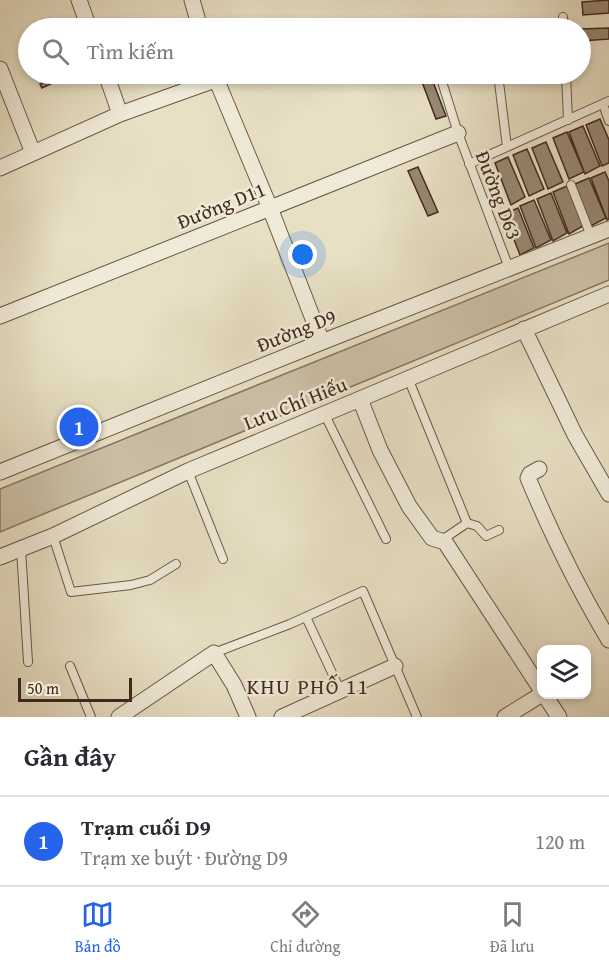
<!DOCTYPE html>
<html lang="vi">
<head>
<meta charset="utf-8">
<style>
	:root { --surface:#fff; --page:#f2f2f3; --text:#2b2b33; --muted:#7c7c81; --line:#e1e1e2; --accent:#2563eb }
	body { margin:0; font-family:"Gentium Book Plus",serif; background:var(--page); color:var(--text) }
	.controls { position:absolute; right:18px; bottom:18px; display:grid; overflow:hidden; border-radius:12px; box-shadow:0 3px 9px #0003 }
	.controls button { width:54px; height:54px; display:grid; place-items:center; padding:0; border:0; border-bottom:2px solid var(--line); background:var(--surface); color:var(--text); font:30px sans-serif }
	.scale { position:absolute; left:18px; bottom:15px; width:114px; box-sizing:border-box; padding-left:6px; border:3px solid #42291d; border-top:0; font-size:16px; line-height:21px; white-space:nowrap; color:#42291d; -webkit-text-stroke:4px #f0ebd9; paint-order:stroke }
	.you { position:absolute; left:303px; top:255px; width:21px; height:21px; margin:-15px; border:4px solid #fff; border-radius:50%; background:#1a73e8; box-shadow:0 0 0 9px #1a73e833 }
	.badge { display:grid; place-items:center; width:39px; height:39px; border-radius:50%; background:var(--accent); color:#fff; font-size:20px; font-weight:700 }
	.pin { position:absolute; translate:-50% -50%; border:3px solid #fff; box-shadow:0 2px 6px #0006 }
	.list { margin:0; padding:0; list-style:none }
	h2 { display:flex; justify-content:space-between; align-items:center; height:78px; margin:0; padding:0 24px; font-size:26px }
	h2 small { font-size:20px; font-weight:400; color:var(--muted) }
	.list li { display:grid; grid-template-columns:39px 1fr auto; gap:18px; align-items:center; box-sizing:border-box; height:90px; padding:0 24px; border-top:2px solid var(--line) }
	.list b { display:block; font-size:22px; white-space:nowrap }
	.list p { margin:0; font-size:20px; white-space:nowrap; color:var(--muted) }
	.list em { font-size:20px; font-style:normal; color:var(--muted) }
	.icon { flex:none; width:33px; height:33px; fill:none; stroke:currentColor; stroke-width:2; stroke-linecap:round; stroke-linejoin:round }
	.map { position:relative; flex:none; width:609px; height:717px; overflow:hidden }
	.search { position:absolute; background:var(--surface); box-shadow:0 3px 9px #0003; left:18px; right:18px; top:18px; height:66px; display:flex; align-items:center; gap:15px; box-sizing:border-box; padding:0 21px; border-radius:33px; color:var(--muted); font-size:22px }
	.sheet { height:168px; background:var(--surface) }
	nav { display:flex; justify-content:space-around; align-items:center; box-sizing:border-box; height:84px; border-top:2px solid var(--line); background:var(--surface); font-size:16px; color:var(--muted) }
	nav a { display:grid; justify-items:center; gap:3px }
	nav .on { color:var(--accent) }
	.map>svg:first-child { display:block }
</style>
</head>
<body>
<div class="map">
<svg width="609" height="717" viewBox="0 0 609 717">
	<rect width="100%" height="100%" fill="#e8e0c5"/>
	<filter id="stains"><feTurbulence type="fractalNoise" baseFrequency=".00333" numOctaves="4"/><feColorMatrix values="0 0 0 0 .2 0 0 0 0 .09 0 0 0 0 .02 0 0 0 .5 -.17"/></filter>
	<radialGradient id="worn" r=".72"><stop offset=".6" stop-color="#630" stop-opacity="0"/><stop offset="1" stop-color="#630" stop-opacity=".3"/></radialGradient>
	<!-- green -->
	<path fill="#ccc1a8" stroke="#877562" stroke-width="1.5" d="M609,243v37l-609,252v-43z"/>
	<!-- building -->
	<path fill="#988874" stroke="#42291d" stroke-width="1.5" d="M609,0v13l-26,2 -1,-13z
		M609,28v11l-28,2 -1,-12z
		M419,74h11l16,42 -10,3z
		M57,76l2,4 -17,8 -2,-4z
		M600,119l9,21v23l-7,3 -16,-41z
		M583,126l17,40 -15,8 -16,-42z
		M567,132l17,40 -15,7 -16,-41z
		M546,142l17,40 -15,7 -16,-41z
		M527,149l17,40 -15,7 -16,-41z
		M508,157l17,40 -14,8 -16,-42z
		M418,167l20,45 -10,4 -20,-45z
		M605,172l4,9v38l-2,1 -16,-42z
		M589,178l17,40 -15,8 -16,-42z
		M567,186l16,40 -14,8 -16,-42z
		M551,193l16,40 -14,8 -16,-42z
		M534,200l17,40 -15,8 -16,-42z
		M518,208l16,40 -14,7 -16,-41z"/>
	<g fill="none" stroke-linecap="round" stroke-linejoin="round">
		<!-- lane casing -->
		<g stroke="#6c5747" stroke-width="10">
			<path id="lane" d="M563,17l1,11
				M498,74l9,73
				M566,74l2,46
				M443,85l15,48 51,135
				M603,104l6,17
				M469,164l140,-63
				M571,185l20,51
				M408,378l59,145 -25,17
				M324,413l62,126
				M188,471l35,88
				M467,523l10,3 9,10 13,-6
				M53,536l18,56 60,-7 19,-5 26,-16
				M21,549l7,113
				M306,617l34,73
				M214,653l76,-29 73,-33 54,126
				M70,666l21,51"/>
		</g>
		<!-- street casing -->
		<g stroke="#6c5747" stroke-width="17">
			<path id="street" d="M79,0l10,28
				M192,0l8,28
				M0,69l33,84
				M106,74l14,40
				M214,74l56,134 52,134
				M0,168l120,-54 95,-34
				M0,316l458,-183
				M524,329l51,106 34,59
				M360,399l20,51 29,56 23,32 13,4 97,149
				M539,469l-9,5 -2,4c24,57 49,109 81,162
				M0,472l322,-130 287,-113
				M0,557l53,-21 135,-65 172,-72 249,-105
				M544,694l15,23
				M119,717l95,-64 20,32 14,32
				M282,717l113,-51
				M505,717l37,-23"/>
		</g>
		<!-- lane -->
		<use href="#lane" stroke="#f0ebd9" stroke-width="8"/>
		<!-- street -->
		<use href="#street" stroke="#f0ebd9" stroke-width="15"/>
	</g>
	<g text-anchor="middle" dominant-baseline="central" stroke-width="5" stroke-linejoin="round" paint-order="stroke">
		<!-- street labels -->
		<g font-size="20" fill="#42291d" stroke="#f0ebd9">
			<text transform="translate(499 195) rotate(69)">Đường D63</text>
			<text transform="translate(221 205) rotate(-22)">Đường D11</text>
			<text transform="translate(296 330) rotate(-22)">Đường D9</text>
			<text transform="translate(295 403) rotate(-22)">Lưu Chí Hiếu</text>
		</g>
		<!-- neighbourhood labels -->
		<g font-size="21" letter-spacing="1.5" fill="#42291d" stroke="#f0ebd9">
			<text x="308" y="686">KHU PHỐ 11</text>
		</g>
	</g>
	<rect width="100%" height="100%" filter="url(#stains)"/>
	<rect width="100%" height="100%" fill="url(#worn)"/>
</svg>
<div class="controls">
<button><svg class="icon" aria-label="layers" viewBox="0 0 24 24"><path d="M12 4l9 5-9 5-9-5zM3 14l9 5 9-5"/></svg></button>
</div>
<div class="scale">50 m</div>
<div class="you"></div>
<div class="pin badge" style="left:79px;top:427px">1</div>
<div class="search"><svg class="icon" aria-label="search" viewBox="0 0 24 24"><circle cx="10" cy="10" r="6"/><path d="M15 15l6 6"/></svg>Tìm kiếm</div>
</div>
<section class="sheet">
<h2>Gần đây<small></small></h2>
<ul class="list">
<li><span class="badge">1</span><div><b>Trạm cuối D9</b><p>Trạm xe buýt · Đường D9</p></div><em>120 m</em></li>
</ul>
</section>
<nav>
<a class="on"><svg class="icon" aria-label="map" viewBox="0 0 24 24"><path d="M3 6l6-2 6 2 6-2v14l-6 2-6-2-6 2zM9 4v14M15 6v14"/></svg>Bản đồ</a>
<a><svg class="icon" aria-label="directions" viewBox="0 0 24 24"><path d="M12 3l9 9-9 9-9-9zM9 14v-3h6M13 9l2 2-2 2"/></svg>Chỉ đường</a>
<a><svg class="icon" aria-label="saved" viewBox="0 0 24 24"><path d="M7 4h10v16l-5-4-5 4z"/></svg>Đã lưu</a>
</nav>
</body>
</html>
